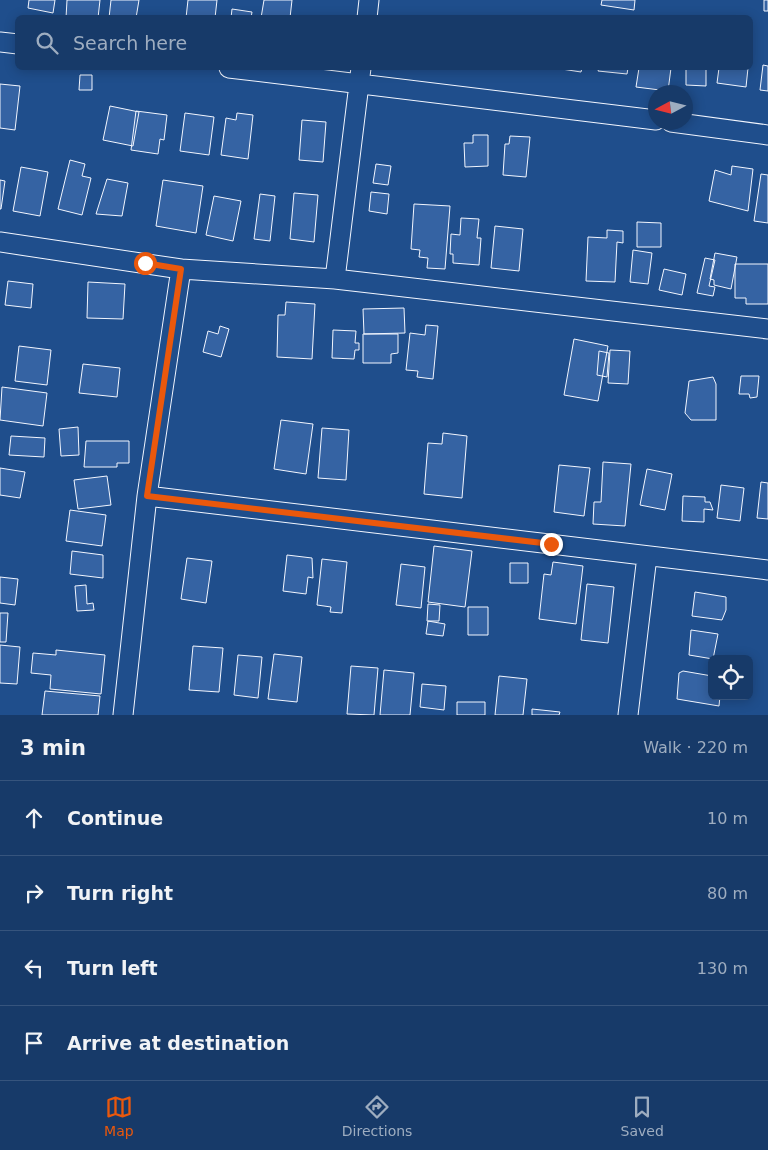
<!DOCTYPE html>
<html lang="en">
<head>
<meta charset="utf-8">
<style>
	:root { --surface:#173a69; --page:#20416f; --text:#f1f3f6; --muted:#9eadc0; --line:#36547d; --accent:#ea580c }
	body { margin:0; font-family:"DejaVu Sans",sans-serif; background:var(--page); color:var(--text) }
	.controls { position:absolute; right:15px; bottom:15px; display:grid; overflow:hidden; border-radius:8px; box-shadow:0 2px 12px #0003 }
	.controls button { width:45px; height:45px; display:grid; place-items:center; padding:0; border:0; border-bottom:1px solid var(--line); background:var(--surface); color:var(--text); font:25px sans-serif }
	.compass { position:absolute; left:648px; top:85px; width:45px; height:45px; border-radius:50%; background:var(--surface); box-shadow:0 2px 12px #0003; rotate:263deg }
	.stop { position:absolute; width:15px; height:15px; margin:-11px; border:4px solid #ea580c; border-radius:50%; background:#fff }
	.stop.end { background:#ea580c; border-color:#fff; box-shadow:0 1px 5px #0008 }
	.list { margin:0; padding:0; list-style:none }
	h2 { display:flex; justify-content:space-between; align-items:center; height:65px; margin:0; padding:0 20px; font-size:21px }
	h2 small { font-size:16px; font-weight:400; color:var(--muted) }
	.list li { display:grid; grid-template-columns:32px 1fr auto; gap:15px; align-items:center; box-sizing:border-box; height:75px; padding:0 20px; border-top:1px solid var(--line) }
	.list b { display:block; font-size:19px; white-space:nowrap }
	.list em { font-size:16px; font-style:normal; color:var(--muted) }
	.icon { flex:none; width:28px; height:28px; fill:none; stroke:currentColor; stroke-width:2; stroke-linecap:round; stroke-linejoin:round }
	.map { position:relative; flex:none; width:768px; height:715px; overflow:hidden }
	.search { position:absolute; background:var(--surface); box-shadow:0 2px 12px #0003; left:15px; right:15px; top:15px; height:55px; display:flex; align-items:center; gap:12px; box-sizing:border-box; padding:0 18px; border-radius:8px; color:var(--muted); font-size:19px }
	.sheet { height:365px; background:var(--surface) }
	nav { display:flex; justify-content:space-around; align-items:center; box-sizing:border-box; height:70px; border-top:1px solid var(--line); background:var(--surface); font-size:14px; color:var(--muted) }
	nav a { display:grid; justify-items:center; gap:2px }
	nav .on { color:var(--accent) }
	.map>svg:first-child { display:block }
</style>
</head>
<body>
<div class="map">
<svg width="768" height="715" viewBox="0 0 768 715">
	<rect width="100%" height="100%" fill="#1f4e8c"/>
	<!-- building -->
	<path fill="#3563a3" stroke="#f2f6ff" d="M29,0h26l-2,13 -25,-5z
		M67,0h33l-2,18h-32z
		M111,0h28l-3,18h-27z
		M188,0h29l-2,18h-29z
		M264,0h28l-2,18h-29z
		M602,0h33l-1,10 -33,-5z
		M764,0h4v11h-4z
		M232,9l20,3 -1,6h-20z
		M763,65l5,1v25l-8,-1z
		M555,68h27l-1,4z
		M599,68h29l-1,6 -29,-3z
		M639,68h32l-3,23 -32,-4z
		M686,68h20v18l-20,-1z
		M719,68h29l-2,19 -29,-4z
		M80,75h12v15h-13z
		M0,84l20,2 -5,44 -15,-2z
		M110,106l29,6 -6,34 -30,-6z
		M136,111l31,4 -3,25 -4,-1 -2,15 -27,-4z
		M185,113l29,4 -5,38 -29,-4z
		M237,113l16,2 -5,44 -27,-4 5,-37 10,2z
		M302,120l24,2 -3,40 -24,-2z
		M473,135h15v31l-23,1 -1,-24h9z
		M510,136l20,1 -4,40 -23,-2 2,-31h4z
		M70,160l15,4 -3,12 9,2 -9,37 -24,-6z
		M376,164l15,2 -3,19 -15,-2z
		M732,166l21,3 -5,42 -39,-10 6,-31 16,5z
		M21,167l27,5 -8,44 -27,-5z
		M761,174l7,1v48l-14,-2z
		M107,179l21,4 -6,33 -26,-2z
		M0,180l5,1 -4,28h-1z
		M163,180l40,6 -7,47 -40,-7z
		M371,192l18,2 -2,20 -18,-3z
		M294,193l24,2 -4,47 -24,-3z
		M260,194l15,2 -5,45 -16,-2z
		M214,196l27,5 -8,40 -27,-6z
		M414,204l36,2 -5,63 -18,-1 1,-10 -9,-1 1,-7 -9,-1z
		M461,218l18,1 -2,19h4l-2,27 -26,-2v-9h-3l1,-20 9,1z
		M637,222l24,1v24h-24z
		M495,226l28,3 -4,42 -28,-3z
		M607,230l16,1v12l-6,-1 -2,40 -29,-1 2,-44 19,1z
		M633,250l19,3 -4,31 -18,-2z
		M715,253l22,4 -6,32 -17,-4v-5l-4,-1z
		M705,258l10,2 -6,26 6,1 -2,9 -16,-3z
		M735,264h33v40h-22v-6h-11z
		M664,269l22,5 -4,21 -23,-5z
		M8,281l25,3 -2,24 -26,-3z
		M88,282l37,2 -2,35 -36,-1z
		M286,302l29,2 -3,55 -35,-2 1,-42h7z
		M404,308l1,25 -41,1 -1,-25z
		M426,325l12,1 -5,53 -16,-2 1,-6 -12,-1 4,-37 15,2z
		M220,326l9,3 -8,28 -18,-5 5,-21 10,3z
		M333,330l23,1 -1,12h4v7h-4l-1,9 -22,-1z
		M363,334h35v19l-7,1v9h-28z
		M574,339l34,7 -10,55 -34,-6z
		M19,346l32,4 -4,35 -32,-4z
		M610,350l20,1 -2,33 -20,-1z
		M599,351l10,2 -2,24 -10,-2z
		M83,364l37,4 -3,29 -38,-4z
		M741,376h18l-2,21 -7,1 -1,-4h-10z
		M713,377l3,7v36h-25l-6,-7 4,-32z
		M2,387l45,6 -4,33 -43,-6z
		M281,420l32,4 -7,50 -32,-5z
		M78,427l1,28 -18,1 -2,-27z
		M322,428l27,2 -3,50 -28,-2z
		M443,433l24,3 -5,62 -38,-4 4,-51 14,1z
		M11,436l34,2 -1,19 -35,-2z
		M86,441h43v22h-12v4h-33z
		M603,462l28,2 -6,62 -32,-2 1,-22h7z
		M559,465l31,3 -6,48 -30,-4z
		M0,468l25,4 -5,26 -20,-3z
		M647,469l25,5 -7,36 -25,-5z
		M107,476l4,29 -33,4 -4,-29z
		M761,482l7,1v36l-11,-1z
		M721,485l23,3 -4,33 -23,-3z
		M683,496l22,1v5h5l3,8 -9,-1v13l-22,-1z
		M70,510l36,5 -4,31 -36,-5z
		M434,546l38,5 -7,56 -37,-5z
		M72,551l31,4v23l-33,-4z
		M287,555l25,3 1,20 -5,-1 -2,17 -23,-3z
		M187,558l25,3 -6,42 -25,-4z
		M322,559l25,3 -5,51 -12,-1 1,-5 -14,-2z
		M553,562l30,4 -7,58 -37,-5 5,-45 7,1z
		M510,563h18v20h-18z
		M401,564l24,3 -4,41 -25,-3z
		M0,577l18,2 -3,26 -15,-2z
		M587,584l27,3 -6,56 -27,-3z
		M86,585l1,19 6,-1 1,7 -17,1 -2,-25z
		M695,592l31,5v13l-4,10 -30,-4z
		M428,604l12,1 -1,16h-12z
		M468,607h20v28h-20z
		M0,613h8l-2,29h-6z
		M428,621l17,3 -2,12 -17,-2z
		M691,630l27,4 -5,25 -24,-4z
		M0,645l20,2 -3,37 -17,-1z
		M193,646l30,2 -4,44 -30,-2z
		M56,650l49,5 -4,39 -51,-5 1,-14 -20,-2 2,-20 23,2z
		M274,654l28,3 -5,45 -29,-3z
		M238,655l24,2 -4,41 -24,-3z
		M351,666l27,2 -4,47 -27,-1z
		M384,670l30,3 -4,42h-30z
		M683,671l29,5v20h8l-1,10 -42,-7 2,-26z
		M499,676l28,3 -4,36h-28z
		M422,684l24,2 -2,24 -24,-3z
		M45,691l55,5 -2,19h-56z
		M457,702h28v13h-28z
		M532,709l28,3 -1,3h-27z"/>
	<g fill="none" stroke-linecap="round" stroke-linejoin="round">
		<!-- minor casing -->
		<g stroke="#f2f6ff" stroke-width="21">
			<path id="minor" d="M367,18l2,-18
				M0,42l18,2
				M229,68l427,52
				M671,122l97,13
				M0,242l181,27 154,10 433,50
				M335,279l26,-211
				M147,496l621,74
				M123,715l24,-219 34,-227
				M628,715l19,-159"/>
		</g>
		<!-- minor -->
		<use href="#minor" stroke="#1f4e8c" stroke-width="19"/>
	</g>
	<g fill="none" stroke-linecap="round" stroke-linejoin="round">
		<!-- route -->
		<path stroke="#ea580c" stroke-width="6" d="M145,263l36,6 -34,227 404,48"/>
	</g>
</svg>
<div class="controls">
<button><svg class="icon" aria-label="locate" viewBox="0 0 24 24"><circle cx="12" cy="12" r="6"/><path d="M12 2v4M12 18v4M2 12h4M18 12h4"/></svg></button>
</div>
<svg class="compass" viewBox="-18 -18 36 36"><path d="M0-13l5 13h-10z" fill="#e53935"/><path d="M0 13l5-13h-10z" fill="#9eadc0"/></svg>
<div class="stop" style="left:145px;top:263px"></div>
<div class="stop end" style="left:551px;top:544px"></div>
<div class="search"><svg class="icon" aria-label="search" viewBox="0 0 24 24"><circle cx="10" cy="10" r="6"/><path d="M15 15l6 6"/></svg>Search here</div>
</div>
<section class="sheet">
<h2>3 min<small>Walk · 220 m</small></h2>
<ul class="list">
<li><svg class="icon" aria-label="ahead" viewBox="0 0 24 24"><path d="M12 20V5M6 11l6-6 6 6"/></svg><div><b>Continue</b></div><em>10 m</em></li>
<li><svg class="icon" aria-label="right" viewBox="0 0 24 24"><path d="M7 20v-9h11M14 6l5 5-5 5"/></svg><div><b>Turn right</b></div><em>80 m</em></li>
<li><svg class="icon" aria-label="left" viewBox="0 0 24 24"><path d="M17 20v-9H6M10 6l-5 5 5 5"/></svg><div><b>Turn left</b></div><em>130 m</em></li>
<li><svg class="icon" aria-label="arrive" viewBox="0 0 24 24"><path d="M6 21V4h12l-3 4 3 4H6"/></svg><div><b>Arrive at destination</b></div></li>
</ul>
</section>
<nav>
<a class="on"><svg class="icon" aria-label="map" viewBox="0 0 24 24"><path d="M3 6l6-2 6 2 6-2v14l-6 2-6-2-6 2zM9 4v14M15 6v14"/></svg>Map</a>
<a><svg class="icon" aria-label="directions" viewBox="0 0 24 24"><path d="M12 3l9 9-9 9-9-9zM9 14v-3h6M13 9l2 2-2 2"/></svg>Directions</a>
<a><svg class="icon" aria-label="saved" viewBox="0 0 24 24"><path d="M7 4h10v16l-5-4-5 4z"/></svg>Saved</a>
</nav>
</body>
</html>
